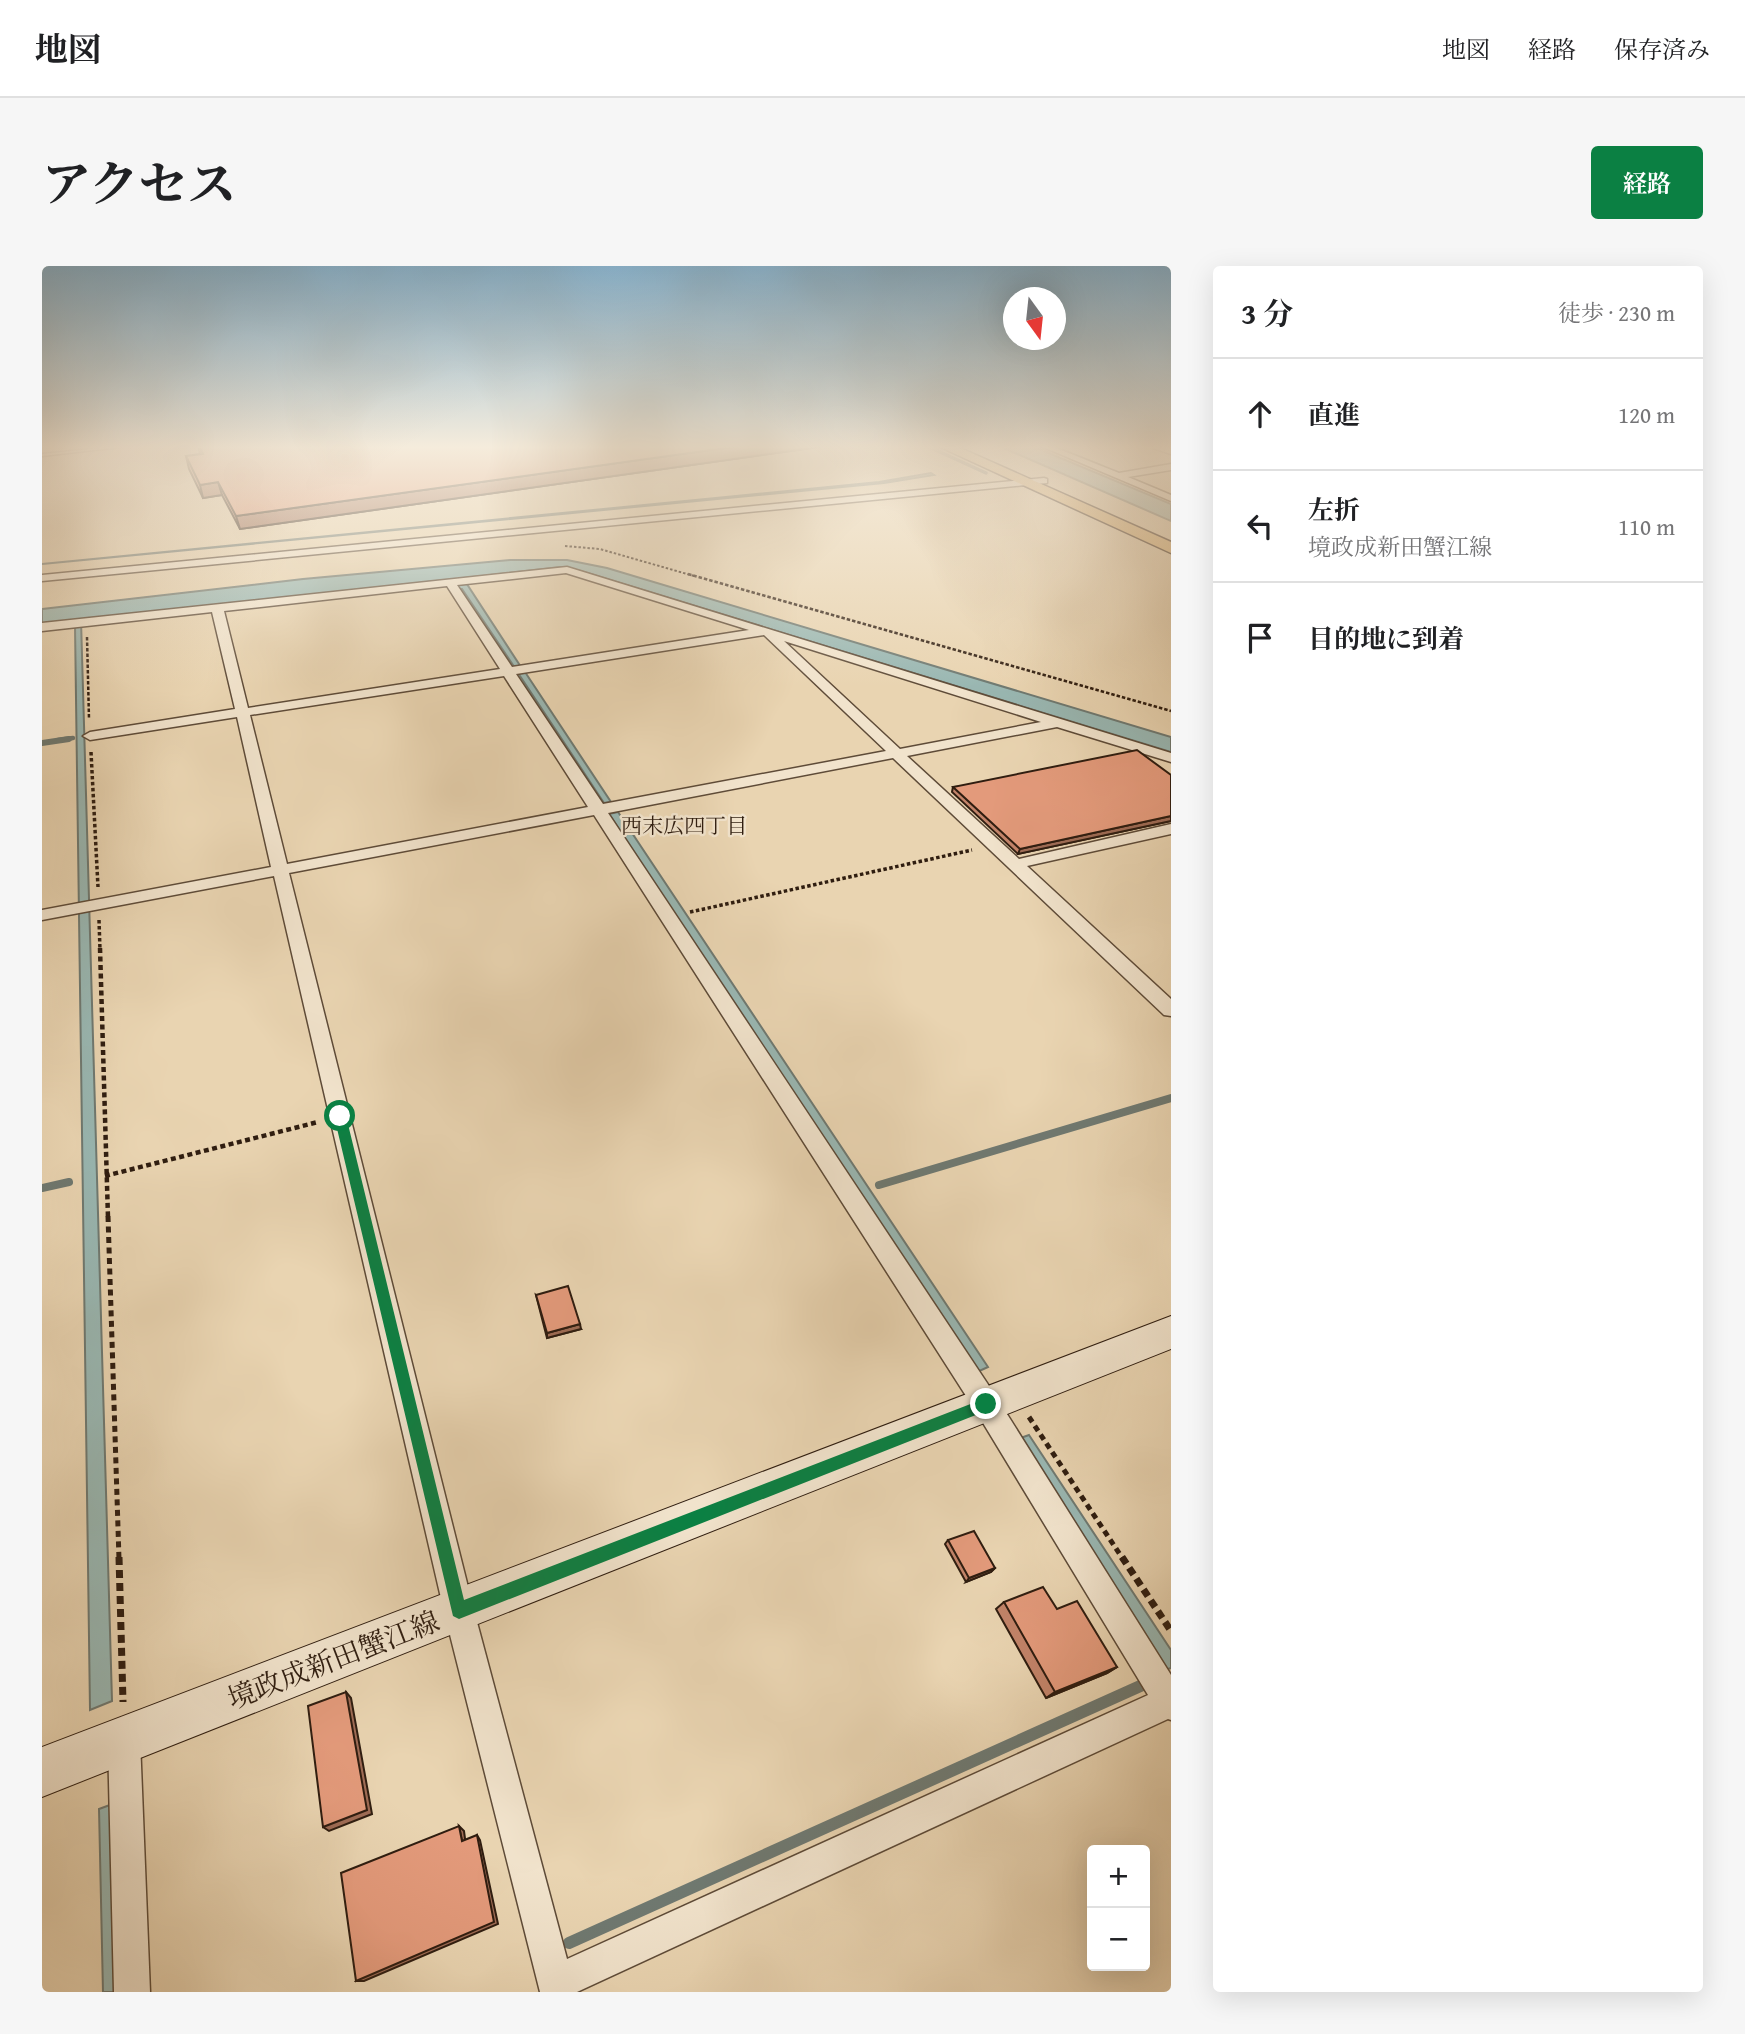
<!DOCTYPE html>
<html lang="ja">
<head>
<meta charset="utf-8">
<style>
	:root { --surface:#fff; --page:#f6f6f6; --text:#202124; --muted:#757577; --line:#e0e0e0; --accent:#0b8043 }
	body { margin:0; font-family:"Gentium Book Plus","Noto Serif JP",serif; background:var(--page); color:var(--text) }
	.controls { position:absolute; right:21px; bottom:21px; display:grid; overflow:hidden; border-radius:7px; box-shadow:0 7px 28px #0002 }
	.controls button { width:63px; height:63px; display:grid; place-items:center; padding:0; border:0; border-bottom:2px solid var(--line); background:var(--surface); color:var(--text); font:35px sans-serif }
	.compass { position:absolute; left:961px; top:21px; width:63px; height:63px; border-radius:50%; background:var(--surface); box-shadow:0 7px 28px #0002; rotate:165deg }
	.stop { position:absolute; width:21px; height:21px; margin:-16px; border:5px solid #0b8043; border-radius:50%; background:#fff }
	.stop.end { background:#0b8043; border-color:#fff; box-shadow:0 2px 7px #0008 }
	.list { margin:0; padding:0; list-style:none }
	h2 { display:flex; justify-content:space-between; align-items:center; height:91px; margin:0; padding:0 28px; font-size:30px }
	h2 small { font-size:23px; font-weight:400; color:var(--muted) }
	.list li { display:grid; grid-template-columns:46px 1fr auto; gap:21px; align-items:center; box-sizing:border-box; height:112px; padding:0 28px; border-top:2px solid var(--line) }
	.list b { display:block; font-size:26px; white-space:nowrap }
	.list p { margin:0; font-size:23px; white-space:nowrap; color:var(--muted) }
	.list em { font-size:23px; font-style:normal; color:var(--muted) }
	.icon { flex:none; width:38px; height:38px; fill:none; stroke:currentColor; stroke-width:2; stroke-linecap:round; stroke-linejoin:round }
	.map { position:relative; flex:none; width:1129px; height:1726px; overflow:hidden; border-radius:7px }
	header { display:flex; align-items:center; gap:42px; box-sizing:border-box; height:98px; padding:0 35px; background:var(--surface); border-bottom:2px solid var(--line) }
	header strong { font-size:33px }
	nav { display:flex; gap:38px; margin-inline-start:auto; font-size:24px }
	.intro { display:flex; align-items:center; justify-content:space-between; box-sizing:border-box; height:168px; padding:0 42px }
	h1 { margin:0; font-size:49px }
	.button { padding:18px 32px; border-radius:7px; background:var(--accent); color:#fff; font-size:24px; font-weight:700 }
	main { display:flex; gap:42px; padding:0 42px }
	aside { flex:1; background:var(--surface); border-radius:7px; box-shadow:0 7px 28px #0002 }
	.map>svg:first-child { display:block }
</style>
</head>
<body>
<header>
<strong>地図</strong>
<nav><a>地図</a><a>経路</a><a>保存済み</a></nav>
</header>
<div class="intro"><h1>アクセス</h1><a class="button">経路</a></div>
<main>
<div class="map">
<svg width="1129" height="1726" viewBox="0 0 1129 1726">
	<rect width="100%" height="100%" fill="#e9d4b1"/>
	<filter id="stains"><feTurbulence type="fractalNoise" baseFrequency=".00286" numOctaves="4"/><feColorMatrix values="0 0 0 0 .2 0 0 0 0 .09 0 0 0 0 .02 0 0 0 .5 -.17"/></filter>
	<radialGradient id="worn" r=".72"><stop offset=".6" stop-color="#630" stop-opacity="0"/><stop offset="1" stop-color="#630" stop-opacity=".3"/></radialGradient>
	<!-- water -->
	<path fill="#99b7b2" stroke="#6f7971" stroke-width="2" d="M957,180h33l139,58v17z
		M889,207l3,2 -50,8 -842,81 837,-82z
		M468,294h57l40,8 564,169v15l-590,-181 -21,-4 -97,11 58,89 -6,1 -53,-79h-4l-5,-10 -372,41 31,1081 -22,9 -15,-1084 -33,-2v-15l261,-30z
		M483,406l86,130 -7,1 -86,-130z
		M576,546l370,555 -13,6 -366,-559z
		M987,1169l142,215v18l-6,2 -150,-230z
		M76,1536l5,190h-20l-4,-183z"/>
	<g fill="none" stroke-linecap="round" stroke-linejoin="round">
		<!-- stream-far4 -->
		<path stroke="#6f7971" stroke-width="3.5" d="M885,180l59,27
			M1010,180l47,19"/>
		<!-- stream-far3 -->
		<path stroke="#6f7971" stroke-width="4.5" d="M16,474l15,-2"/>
		<!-- stream-far2 -->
		<path stroke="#6f7971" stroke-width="6" d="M0,477l27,-4"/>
		<!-- stream-far1 -->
		<path stroke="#6f7971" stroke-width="8" d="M837,919l292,-87
			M0,922l27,-6"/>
		<!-- stream -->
		<path stroke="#6f7971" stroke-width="12" d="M527,1677l578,-260"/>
		<!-- lane casing -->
		<g stroke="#5e4b38" stroke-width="3">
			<path id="lane" d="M78,180h9l-87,10v-2z"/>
		</g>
		<!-- street casing -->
		<g stroke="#5e4b38" stroke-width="3">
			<path id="street" d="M999,180h10l68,27 52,-9v6l-43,7 43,18v6z
				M1110,180l19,2v6l-18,-6z
				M1002,212l3,1v4l-1005,98v-6z
				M525,301l604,186v9l-114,-35 -150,29 112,103 152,-35v10l-144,32 144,133v17l-7,-1 -271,-257 -285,55 387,582 176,280v45l-3,-1 -591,273h-37l-96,-381 -170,-735 -232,44v-10l229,-43 -34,-150 -147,23 -7,-4 7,-4 145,-23 -23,-97 -170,19v-8zM524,307l183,57 -237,37 -55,-82zM405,320l53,83 -252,39 -24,-97zM722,369l122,116 -283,53 -87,-130zM742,375l257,81 -141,27zM462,410l84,131 -301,57 -37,-149zM552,549l383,598 171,282 -581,264 -93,-348 -185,-738z
				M82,1458l11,5 5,11 10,252h-36l-6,-252 5,-11z"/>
		</g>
		<!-- secondary casing -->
		<g stroke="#2f1d10" stroke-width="2">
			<path id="secondary" d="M1129,1050v33l-1129,448v-50z"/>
		</g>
		<!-- primary casing -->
		<g stroke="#2f1d10" stroke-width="3">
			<path id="primary" d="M896,180h18l215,96v11z"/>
		</g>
		<!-- path-far5 -->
		<path stroke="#2f1d10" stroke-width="2" stroke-dasharray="2.5 2" stroke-linecap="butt" d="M523,280l35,3 94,27"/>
		<!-- path-far4 -->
		<path stroke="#2f1d10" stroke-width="2.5" stroke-dasharray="3.5 2" stroke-linecap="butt" d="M646,308l483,137
			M45,371l2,82"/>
		<!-- path-far3 -->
		<path stroke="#2f1d10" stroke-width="3.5" stroke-dasharray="3.5 2.5" stroke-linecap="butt" d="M49,486l7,135
			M648,646l282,-62
			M57,654l1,30"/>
		<!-- path-far2 -->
		<path stroke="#2f1d10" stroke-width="4.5" stroke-dasharray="5 3.5" stroke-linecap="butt" d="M58,682l8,270
			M63,910l213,-54"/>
		<!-- path-far1 -->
		<path stroke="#2f1d10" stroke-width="5" stroke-dasharray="6 4.5" stroke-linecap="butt" d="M66,950l11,343
			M987,1151l94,142"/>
		<!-- path -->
		<path stroke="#2f1d10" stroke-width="7" stroke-dasharray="8 5" stroke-linecap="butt" d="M77,1291l4,145
			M1080,1291l49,74"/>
		<!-- lane -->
		<use href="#lane" fill="#f1e3cc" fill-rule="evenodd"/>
		<!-- street -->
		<use href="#street" fill="#f1e3cc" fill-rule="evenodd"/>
		<!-- secondary -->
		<use href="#secondary" fill="#f1e3cc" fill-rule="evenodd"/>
		<!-- primary -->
		<use href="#primary" fill="#e4ba78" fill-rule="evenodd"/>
	</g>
	<!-- wall -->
	<path fill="#c3846a" stroke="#2f1d10" stroke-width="2" d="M156,179h635l-593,84 -18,-34 -19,3 -14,-29 -3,-13 14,-2z
		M1129,509v46l-153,33 -66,-62 1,-5z
		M494,1029l45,34 -34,9z
		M906,1274l47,28 -4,4 -25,10 -21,-38z
		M962,1336l53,7 60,58 -10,6 -61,25 -50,-89z"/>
	<!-- shaded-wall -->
	<path fill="#9f6c56" stroke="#2f1d10" stroke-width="2" d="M705,179h86l-593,84 -4,-13z
		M176,216l4,13 -19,3 -3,-13z
		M1129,550v5l-153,33 2,-5z
		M538,1058l1,5 -34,9v-5z
		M953,1302l-4,4 -25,10 3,-4z
		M1075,1401l-10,6 -61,25 9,-6z
		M304,1426l5,6 21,116 -43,17 -6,-4z
		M417,1560l5,5 2,15 -4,-5z
		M435,1569l3,5 18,84 -134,57h-8z"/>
	<!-- building -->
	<path fill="#e39a7b" stroke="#2f1d10" stroke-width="2" d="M157,179h548l-511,71 -18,-34 -18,3 -14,-29 17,-2z
		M1095,484l34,25v41l-151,33 -67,-62z
		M526,1020l12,38 -33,9 -11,-38z
		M932,1265l21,37 -26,10 -21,-38z
		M1001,1321l14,22 20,-8 40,66 -62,25 -51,-90z
		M304,1426l21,118 -44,17 -15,-121z
		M417,1560l3,15 15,-6 17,87 -138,59 -15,-108z"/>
	<!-- sky -->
	<linearGradient id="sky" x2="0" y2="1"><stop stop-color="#88b5d2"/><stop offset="0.43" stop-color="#f5ecdc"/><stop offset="1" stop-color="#f5ecdc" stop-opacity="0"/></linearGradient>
	<rect width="1129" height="421" fill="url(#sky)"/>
	<!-- route -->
	<path fill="#0b8043" d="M298,846l6,4 118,484 522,-202 7,6 -2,5 -532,210 -6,-3 -119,-500z"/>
	<g text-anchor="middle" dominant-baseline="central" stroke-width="5" stroke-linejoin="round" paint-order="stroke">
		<!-- far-neighbourhood labels -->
		<g font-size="21" fill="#2f1d10" stroke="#f1e3cc">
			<text x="642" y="559">西末広四丁目</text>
		</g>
		<!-- near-street labels -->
		<g font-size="28" fill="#2f1d10" stroke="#f1e3cc">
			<text transform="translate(291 1393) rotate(-21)">境政成新田蟹江線</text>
		</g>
	</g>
	<rect width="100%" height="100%" filter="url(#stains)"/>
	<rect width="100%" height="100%" fill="url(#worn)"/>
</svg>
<div class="controls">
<button>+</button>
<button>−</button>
</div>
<svg class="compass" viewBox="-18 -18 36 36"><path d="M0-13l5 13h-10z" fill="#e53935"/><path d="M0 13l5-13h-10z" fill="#757577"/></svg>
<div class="stop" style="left:298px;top:850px"></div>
<div class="stop end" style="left:944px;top:1138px"></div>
</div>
<aside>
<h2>3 分<small>徒歩 · 230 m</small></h2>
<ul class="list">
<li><svg class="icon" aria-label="ahead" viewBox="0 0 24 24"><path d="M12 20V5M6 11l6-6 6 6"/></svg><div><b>直進</b></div><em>120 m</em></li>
<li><svg class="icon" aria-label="left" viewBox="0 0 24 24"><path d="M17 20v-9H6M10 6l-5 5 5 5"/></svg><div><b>左折</b><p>境政成新田蟹江線</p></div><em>110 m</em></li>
<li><svg class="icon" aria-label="arrive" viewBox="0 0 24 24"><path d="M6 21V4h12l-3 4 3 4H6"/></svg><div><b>目的地に到着</b></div></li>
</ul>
</aside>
</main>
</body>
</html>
